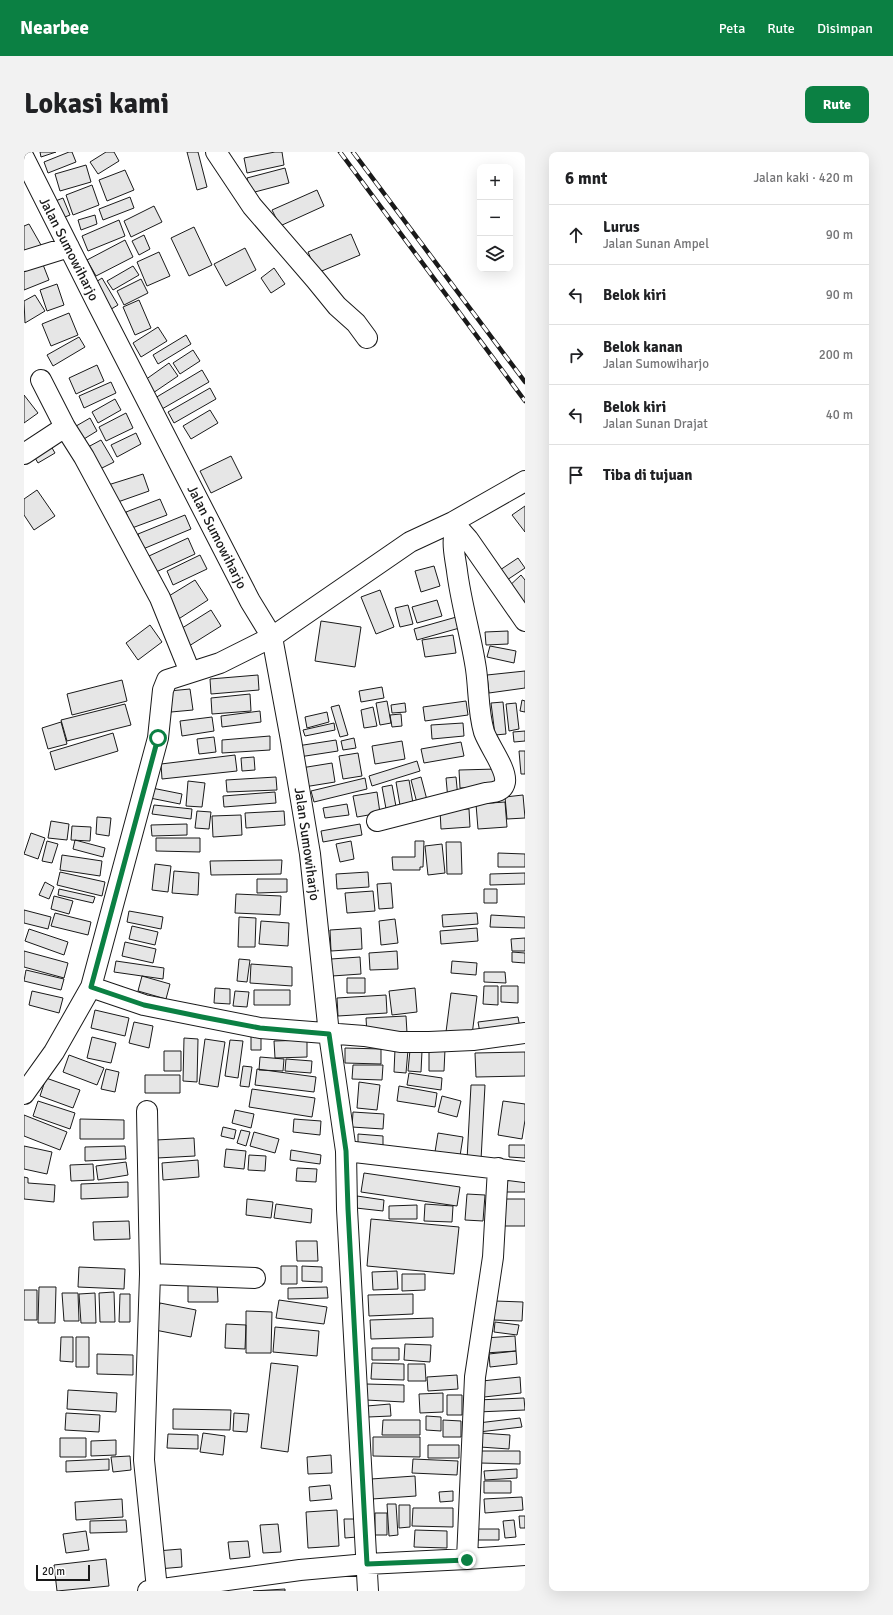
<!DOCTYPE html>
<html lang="id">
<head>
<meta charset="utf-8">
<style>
	:root { --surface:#fff; --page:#f2f2f2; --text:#202124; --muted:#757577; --line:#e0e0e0; --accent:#0b8043 }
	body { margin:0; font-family:Signika,sans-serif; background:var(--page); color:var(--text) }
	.controls { position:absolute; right:12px; top:12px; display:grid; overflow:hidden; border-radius:8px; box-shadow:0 4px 16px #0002 }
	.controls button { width:36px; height:36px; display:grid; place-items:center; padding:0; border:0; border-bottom:1px solid var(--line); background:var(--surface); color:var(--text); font:20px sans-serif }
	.scale { position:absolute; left:12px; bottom:10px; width:54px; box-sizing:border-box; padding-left:4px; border:2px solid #1a1a1a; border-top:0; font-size:11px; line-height:14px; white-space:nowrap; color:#1a1a1a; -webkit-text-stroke:3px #fff; paint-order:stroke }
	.stop { position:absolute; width:12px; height:12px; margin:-9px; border:3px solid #0b8043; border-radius:50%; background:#fff }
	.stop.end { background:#0b8043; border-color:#fff; box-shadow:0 1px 4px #0008 }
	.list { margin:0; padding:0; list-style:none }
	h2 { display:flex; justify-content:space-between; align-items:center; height:52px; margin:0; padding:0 16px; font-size:17px }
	h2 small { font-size:13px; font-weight:400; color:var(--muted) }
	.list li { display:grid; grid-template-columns:26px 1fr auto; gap:12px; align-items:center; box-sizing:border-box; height:60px; padding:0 16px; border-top:1px solid var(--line) }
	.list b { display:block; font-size:15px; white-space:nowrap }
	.list p { margin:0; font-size:13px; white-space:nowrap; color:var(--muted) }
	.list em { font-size:13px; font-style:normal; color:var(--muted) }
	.icon { flex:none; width:22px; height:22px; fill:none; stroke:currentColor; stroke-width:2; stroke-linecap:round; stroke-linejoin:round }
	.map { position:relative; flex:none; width:501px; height:1439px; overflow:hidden; border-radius:8px }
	header { display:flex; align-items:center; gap:24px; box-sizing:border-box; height:56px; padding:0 20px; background:var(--accent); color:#fff }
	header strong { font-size:19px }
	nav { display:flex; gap:22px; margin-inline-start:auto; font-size:14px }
	.intro { display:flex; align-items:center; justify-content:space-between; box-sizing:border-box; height:96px; padding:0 24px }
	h1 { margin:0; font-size:28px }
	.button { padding:10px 18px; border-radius:8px; background:var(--accent); color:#fff; font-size:14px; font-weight:700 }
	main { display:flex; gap:24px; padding:0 24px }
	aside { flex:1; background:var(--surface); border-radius:8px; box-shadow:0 4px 16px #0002 }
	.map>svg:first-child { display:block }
</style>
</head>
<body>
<header>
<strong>Nearbee</strong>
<nav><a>Peta</a><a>Rute</a><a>Disimpan</a></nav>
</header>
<div class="intro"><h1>Lokasi kami</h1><a class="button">Rute</a></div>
<main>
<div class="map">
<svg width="501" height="1439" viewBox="0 0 501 1439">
	<rect width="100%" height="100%" fill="#fff"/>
	<!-- building -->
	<path fill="#e6e6e6" stroke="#1a1a1a" d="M16,0h16l-15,5z
		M45,0h3l4,10 -28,11 -4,-11z
		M82,0h8l5,9 -21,13 -8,-12z
		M163,0h11l9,35 -10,3z
		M251,0h7l2,13 -37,8 -3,-15z
		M62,13l5,17 -31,9 -5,-17z
		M261,16l4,15 -38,10 -4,-15z
		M101,18l9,20 -27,11 -8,-21z
		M68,33l7,20 -26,10 -7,-20z
		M293,38l7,16 -44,20 -8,-16z
		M106,45l4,11 -31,12 -4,-11z
		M39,46l7,17 -10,4 -7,-17z
		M130,54l8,16 -31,15 -7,-16z
		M71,63l2,9 -16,6 -3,-10z
		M95,68l6,16 -37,15 -6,-15z
		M5,72l12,21 -17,10v-29z
		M170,75l18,38 -23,11 -18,-38z
		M327,82l9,21 -43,18 -9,-21z
		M120,83l6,14 -11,6 -7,-14z
		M101,88l8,17 -37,19 -9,-16z
		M221,96l11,22 -30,16 -12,-22z
		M135,100l11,24 -23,10 -10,-24z
		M18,110l7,18 -25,10v-21z
		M109,114l6,9 -26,15 -6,-9z
		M250,116l11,16 -14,9 -10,-15z
		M78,126l16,27 -10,6 -15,-27z
		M117,127l7,14 -24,12 -7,-14z
		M33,132l7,21 -17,6 -7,-21z
		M11,143l10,16 -20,12 -1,-22z
		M115,148l12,28 -16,7 -12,-28z
		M45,161l9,22 -27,11 -9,-22z
		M134,175l9,14 -26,16 -8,-14z
		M162,183l5,9 -33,20 -5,-9z
		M55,185l6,10 -32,19 -6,-11z
		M169,198l7,11 -20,13 -7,-11z
		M145,211l9,13 -25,17 -8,-13z
		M73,213l7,16 -28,13 -7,-16z
		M178,218l7,12 -47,27 -7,-11z
		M87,230l5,11 -32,15 -5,-12z
		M186,236l6,11 -42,24 -6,-11z
		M0,243l14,18 -14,10z
		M91,247l6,11 -23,13 -6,-11z
		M186,258l8,13 -27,16 -8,-13z
		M102,261l7,15 -27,13 -7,-14z
		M66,266l7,13 -18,11 -8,-13z
		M112,281l5,11 -24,13 -6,-12z
		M77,288l13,22 -14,7 -12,-22z
		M24,289l7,12 -17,10 -7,-12z
		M207,304l11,22 -31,15 -11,-22z
		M119,322l6,17 -34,12 -7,-18z
		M13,338l18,26 -21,14 -10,-15v-16z
		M136,347l7,16 -35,13 -6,-16z
		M501,354v26l-13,-17z
		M161,363l6,14 -48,20 -5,-15z
		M164,386l7,16 -39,18 -7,-16z
		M176,403l7,14 -34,16 -6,-14z
		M494,406l7,10 -24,16 -7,-10z
		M410,414l6,20 -19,6 -6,-21z
		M497,423l4,5v29l-19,-20z
		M171,428l13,20 -31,20 -13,-21z
		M356,438l14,37 -18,7 -15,-37z
		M413,448l5,16 -25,7 -5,-16z
		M384,453l5,19 -13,3 -5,-19z
		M187,458l10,16 -32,20 -10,-16z
		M436,464l3,11 -46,13 -3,-11z
		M297,469l40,6 -6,40 -40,-6z
		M126,473l12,17 -24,18 -12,-17z
		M484,479v13l-22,1 -1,-13z
		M429,483l3,18 -31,4 -3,-17z
		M466,494l26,5 -2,12 -27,-6z
		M501,519v17l-36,5 -2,-18z
		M234,523l1,15 -48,4 -1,-15z
		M98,528l5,21 -55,14 -5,-21z
		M358,535l2,11 -23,4 -2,-11z
		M166,537l3,21 -22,2 -2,-21z
		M226,542l1,17 -39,3 -1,-16z
		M498,548l3,1v11l-5,-1z
		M363,549l4,22 -11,2 -4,-22z
		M442,549l2,14 -43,6 -2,-14z
		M479,550l3,32 -11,1 -4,-32z
		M381,551l1,9 -14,1 -1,-8z
		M492,551l3,26 -10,2 -3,-27z
		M101,552l6,21 -64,16 -6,-21z
		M315,553l9,30 -8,2 -9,-30z
		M349,555l4,19 -13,2 -3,-18z
		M236,559l1,11 -39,5 -1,-11z
		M303,560l2,10 -22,6 -2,-11z
		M377,562l1,12 -10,1 -2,-12z
		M188,565l2,14 -32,5 -2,-15z
		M37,570l6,22 -19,5 -6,-21z
		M310,571l1,7 -30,6 -2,-6z
		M439,571l1,13 -32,3 -1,-14z
		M501,579v10l-11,1 -1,-10z
		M89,581l5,18 -63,19 -5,-18z
		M246,584v14l-48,3v-13z
		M190,585l2,15 -17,2 -2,-15z
		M330,586l2,10 -13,2 -2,-9z
		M312,588l2,11 -39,6 -2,-11z
		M378,589l3,18 -30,5 -3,-18z
		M437,590l3,14 -40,7 -3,-14z
		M495,599h6v23h-4z
		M334,601l4,23 -19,3 -4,-23z
		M211,603l2,16 -75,8 -1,-15z
		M230,605l1,13 -13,1 -1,-13z
		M393,609l3,10 -48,15 -3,-10z
		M308,611l3,19 -31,5 -3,-19z
		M473,617l1,18 -38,1 -1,-18z
		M252,625l1,13 -50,2 -1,-12z
		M397,625l6,23 -10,3 -6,-23z
		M432,625l2,21 -10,2 -2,-22z
		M341,626l2,11 -53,13 -3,-11z
		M385,628l5,29 -13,2 -5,-29z
		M164,629l17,2 -3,24 -16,-1z
		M368,633l5,27 -10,2 -5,-27z
		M128,636l30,6 -2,10 -30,-6z
		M251,640l1,11 -52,4 -1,-11z
		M353,640l3,21 -23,4 -4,-21z
		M499,643l2,23 -18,1 -2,-22z
		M481,650l2,25 -29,2 -2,-25z
		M323,652l2,11 -24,3 -2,-10z
		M130,653l38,4 -1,10 -39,-5z
		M445,657l1,18 -29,2 -1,-19z
		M173,659l14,1 -2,17 -14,-1z
		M260,659l1,14 -39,3 -1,-15z
		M217,663l1,20 -29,2 -1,-21z
		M73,665l14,1 -2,18 -13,-2z
		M27,669l18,3 -2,16 -19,-2z
		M163,672v11l-35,1 -1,-11z
		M336,672l2,11 -39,7 -2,-11z
		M48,674l19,1 -1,14 -19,-1z
		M7,681l14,5 -7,21 -14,-5z
		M132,686h44v14l-44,-1z
		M51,688l30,8 -2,9 -30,-8z
		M23,689l11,3 -6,19 -10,-2z
		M327,689l3,18 -14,3 -4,-18z
		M391,689h9l-1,26h-3v3h-27l-1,-13h23z
		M422,690h15l1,32h-15z
		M418,692l3,29 -17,2 -3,-29z
		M474,701l27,1v13h-27z
		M38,703l40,6 -2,15 -40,-6z
		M258,708l-1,14 -70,1 -1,-14z
		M131,712l16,2 -3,26 -16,-2z
		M150,719l25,2 -1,22 -26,-2z
		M36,720l45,10 -3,14 -45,-11z
		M344,720l1,15 -32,2 -1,-15z
		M501,721v11l-35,1v-11z
		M233,727h30v13l-30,1z
		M21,730l9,5 -5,12 -10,-4z
		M367,731l2,25 -14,1 -2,-25z
		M35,737l36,8 -2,6 -35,-8z
		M460,737h13v14h-13z
		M349,739l2,20 -28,2 -2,-20z
		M212,742l45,2 -1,19 -45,-2z
		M30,744l19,5 -4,13 -18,-5z
		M0,758l27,7 -3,12 -24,-6z
		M105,759l34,6 -2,12 -34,-7z
		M31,761l36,9 -3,13 -37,-9z
		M453,761l1,11 -35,3 -1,-12z
		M467,763l34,2v11l-35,-1z
		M215,765l17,1 -1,29h-17z
		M371,767l3,24 -17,2 -2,-24z
		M237,769l28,2 -1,23 -29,-2z
		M108,774l26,6 -3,13 -26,-6z
		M337,776l1,21 -31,2 -1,-21z
		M453,776l1,13 -37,3 -1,-13z
		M5,777l39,13 -4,13 -39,-14z
		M501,786v13h-13l-1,-12z
		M101,790l31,7 -3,14 -31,-7z
		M0,799l44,12 -4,15 -40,-11z
		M373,799l1,18 -28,1 -1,-17z
		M488,800l13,1v10l-13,-1z
		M336,805l1,17 -29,2 -1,-17z
		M215,807l11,1 -3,22 -10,-1z
		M92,809l48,7 -1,11 -49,-7z
		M428,809l25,2 -1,12 -25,-2z
		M227,812l41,3v19l-42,-3z
		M2,818l38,9 -3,11 -37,-9z
		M460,820h21l1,11 -22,-1z
		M118,824l28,8 -4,15 -28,-8z
		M323,826h18v15h-18z
		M460,834h14v19l-15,-1z
		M477,834h17v17l-17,-1z
		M191,836l15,1v15l-16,-1z
		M391,836l2,24 -25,3 -3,-24z
		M230,838h36v15h-36z
		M8,839l31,7 -4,15 -30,-8z
		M211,839l14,1 -2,15 -14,-1z
		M427,841l26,3 -5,39 -26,-3z
		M362,843l1,18 -49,3 -1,-18z
		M71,858l34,8 -4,18 -34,-8z
		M382,864l1,17 -40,1 -1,-16z
		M494,865l2,11 -40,5 -2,-11z
		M110,870l19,4 -4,22 -20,-5z
		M227,880h10v18h-10z
		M68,885l24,6 -5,20 -24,-5z
		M160,886l14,1 -1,43 -14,-1z
		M181,887l20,3 -7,45 -19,-3z
		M206,888l13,1 -5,37 -13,-2z
		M283,888v17l-32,1 -1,-17z
		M321,896l36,1v15l-36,-1z
		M371,897l13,1 -2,23 -12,-1z
		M405,897h16l-1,22h-15z
		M386,898l12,1 -1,21 -13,-1z
		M140,899h17v20h-17z
		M501,900v24l-49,1 -1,-24z
		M45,903l35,13 -7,17 -34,-13z
		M236,905l24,2 -1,12 -24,-1z
		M262,907l26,2 -1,12 -26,-2z
		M329,913h30l-1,15 -30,-1z
		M219,914l9,1 -3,20 -9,-1z
		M82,917l13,3 -4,20 -14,-3z
		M233,917l59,8 -2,15 -59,-7z
		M385,921l33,5 -1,12 -34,-5z
		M121,923h35v18h-35z
		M22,926l34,12 -7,18 -33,-12z
		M335,930l21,3 -3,25 -20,-2z
		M447,933h14l-4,75h-14z
		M375,934l38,7 -2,14 -38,-6z
		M228,937l63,9 -3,19 -63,-10z
		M418,944l19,5 -4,16 -19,-5z
		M14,949l37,12 -5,16 -37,-13z
		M479,949l22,3v16l-3,19 -24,-4z
		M211,958l19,4 -3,14 -19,-5z
		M329,960l31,2 -1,15 -31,-2z
		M0,963l43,17 -7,18 -36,-14z
		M56,967l44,1v19h-44z
		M270,967l27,2 -1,14 -27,-3z
		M199,975l13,3 -2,9 -13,-3z
		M217,978l9,2 -4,14 -9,-3z
		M230,980l25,7 -4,14 -25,-7z
		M414,981l25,4 -3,19 -25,-4z
		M334,982l25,2v13l-25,-1z
		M170,986l1,18 -38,2 -1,-18z
		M485,993h16v13l-16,-1z
		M0,994l28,6 -5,22 -23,-5z
		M101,994l1,13 -41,2v-14z
		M202,997l20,2 -2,18 -20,-2z
		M267,998l30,5 -1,9 -30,-4z
		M225,1003l17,1 -1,15 -17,-1z
		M174,1008l1,17 -36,3 -1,-17z
		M102,1010l2,13 -30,5 -2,-14z
		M69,1012l1,16 -23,1 -1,-16z
		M273,1016l20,1 -1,13 -20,-1z
		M340,1021l96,14 -3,19 -96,-14z
		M0,1025l4,1v5l27,2 -1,17 -30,-3z
		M475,1025h26v15h-26z
		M104,1030v15l-47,2v-15z
		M443,1042l18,1 -2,26 -18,-1z
		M333,1044l27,4 -1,11 -27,-3z
		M223,1047l26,3 -2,16 -25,-3z
		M479,1047h22v27h-22z
		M252,1052l36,5 -1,14 -37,-5z
		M401,1052l28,2 -1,16 -28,-1z
		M393,1053v14h-28v-13z
		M347,1067l88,8 -5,47 -87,-8z
		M105,1069l1,18 -36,1 -1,-18z
		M272,1089h21l1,20h-21z
		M257,1114h16v18h-16z
		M278,1114l20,1v15l-20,-1z
		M55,1115l46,2 -1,20 -46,-2z
		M373,1119l1,18 -25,1 -1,-18z
		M378,1122h23v16l-23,1z
		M164,1130h29l1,20h-30z
		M15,1135h17l-1,36h-17z
		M303,1135l1,11 -40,1v-11z
		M0,1138h13v30h-13z
		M90,1140l1,30h-15l-1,-29z
		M38,1141h16l1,28h-15z
		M71,1141l1,30h-15l-2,-29z
		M96,1142h10v28h-11z
		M389,1142v20l-44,2 -1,-21z
		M255,1148l48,7 -3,17 -48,-6z
		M471,1149l28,1 -1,19 -28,-1z
		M136,1151l36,7 -5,27 -36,-7z
		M222,1159l26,1 -1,41h-25z
		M409,1166v19l-62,2 -1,-19z
		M471,1170l24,3 -2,10 -23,-3z
		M202,1172l20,1 -1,24 -20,-1z
		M251,1175l44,4 -2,25 -44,-4z
		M491,1184l1,15 -31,2 -1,-15z
		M37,1185h12v25l-13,-1z
		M52,1185h13v30h-13z
		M381,1192l26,1 -1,17 -26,-2z
		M348,1196h27v12h-27z
		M492,1199l1,13 -27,3 -1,-13z
		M73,1202l36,1v20l-36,-1z
		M247,1211l27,3 -10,86 -27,-4z
		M348,1211l32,1v16l-33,-1z
		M384,1212h17l1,17h-18z
		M433,1223l1,14 -30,2 -1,-14z
		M496,1225l1,16 -37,4 -2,-16z
		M342,1232l38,1v17l-38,-2z
		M44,1238l49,3 -1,19 -49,-3z
		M419,1241v19l-23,1 -1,-19z
		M423,1243h15v20h-15z
		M500,1246l1,12 -48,2v-12z
		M366,1252l1,12 -23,1 -1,-11z
		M149,1257l58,1 -1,20 -57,-1z
		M42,1261l34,2 -1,17 -34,-2z
		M210,1261l15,1 -2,18 -14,-1z
		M402,1264l15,1v14l-15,-1z
		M496,1266l2,9 -43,5 -1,-9z
		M359,1268h37v15h-38z
		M419,1268l18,1v16h-18z
		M179,1281l22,3 -2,19 -23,-3z
		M457,1281l29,2 -1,14 -29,-2z
		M144,1282l30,1v14l-31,-1z
		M349,1285h47v20l-47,-1z
		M36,1286h26v19h-26z
		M92,1288v15l-25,1v-15z
		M404,1293h31v13h-31z
		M456,1299h40v13l-40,-1z
		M307,1303l1,18 -24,1 -1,-17z
		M106,1304l1,14 -18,2 -2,-15z
		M85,1307v11l-43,2v-11z
		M389,1307l45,2 -1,14 -45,-2z
		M493,1317v9l-32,2 -1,-9z
		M391,1324l1,20 -44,3 -1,-20z
		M460,1329h27v12h-27z
		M306,1333l2,14 -22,2 -1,-14z
		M429,1339v10l-13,1 -1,-10z
		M498,1345l1,13 -38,3 -1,-14z
		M98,1347l1,18 -47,3 -1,-18z
		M363,1352h9l2,31 -9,1z
		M375,1353h11v22l-11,1z
		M389,1356h40v19l-41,-1z
		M313,1358l2,36 -31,2 -2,-36z
		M351,1361h12v22h-12z
		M495,1364h6v12h-5z
		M320,1367h12l1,18 -12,1z
		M102,1368l1,12 -37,1v-12z
		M490,1368l2,17 -11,1 -2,-17z
		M254,1372l3,28 -18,1 -3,-28z
		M449,1377h26v11h-25z
		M391,1378l32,1v17l-33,-1z
		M62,1379l3,19 -23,3 -3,-19z
		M224,1389l2,16 -20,2 -2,-17z
		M157,1397l1,18 -24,2 -1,-18z
		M82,1407l3,27 -52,5 -3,-26z
		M261,1437v2h-32z"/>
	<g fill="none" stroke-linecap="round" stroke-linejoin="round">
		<!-- minor casing -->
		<g stroke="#1a1a1a" stroke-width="22">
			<path id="minor" d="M192,0l36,54 63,73 22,27 19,17 11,15
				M0,6l73,145 153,298 22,36 19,103 19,114 19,180 17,117 1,58 21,382
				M0,109l45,-14
				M17,228l24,47 19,30 76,141 30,74
				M0,302l41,-27
				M429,370l15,17 57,82
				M353,669l109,-28c8,-1 17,-1 19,-11 2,-13 -16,-36 -21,-50 -6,-20 -5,-42 -8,-63 -5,-33 -15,-66 -19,-98 -1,-9 -5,-25 -3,-33 1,-3 3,-6 5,-8
				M67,835l53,18 116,23 104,8 36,6h29l44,-2 52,-7
				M0,942l30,-42 37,-65 67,-249 5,-48 4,-10 53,-17 52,-26 138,-95 43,-20 72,-41
				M123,959l3,163 -6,186 13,129
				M322,999l179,21
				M126,1122l105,4
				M443,1407l8,-182 18,-120 5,-89
				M124,1439l152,-21 67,-6 100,-5 58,-4"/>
		</g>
		<!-- minor -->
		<use href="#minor" stroke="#fff" stroke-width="20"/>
		<!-- rail casing -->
		<g stroke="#1a1a1a" stroke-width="4.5">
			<path id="rail" d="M316,0l185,249
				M329,0l172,230"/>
		</g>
		<!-- rail -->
		<use href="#rail" stroke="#fff" stroke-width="3" stroke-dasharray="9" stroke-linecap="butt"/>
	</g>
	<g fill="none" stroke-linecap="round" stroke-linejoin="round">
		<!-- route -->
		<path stroke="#0b8043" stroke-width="5" d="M134,586l-67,249 53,18 58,12 58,11 69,6 17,117 2,58 19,355 100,-4"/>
	</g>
	<g text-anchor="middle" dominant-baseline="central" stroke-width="3" stroke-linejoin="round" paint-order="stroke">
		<!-- street labels -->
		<g font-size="14" fill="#1a1a1a" stroke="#fff">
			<text transform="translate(45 97) rotate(63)">Jalan Sumowiharjo</text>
			<text transform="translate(193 385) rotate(63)">Jalan Sumowiharjo</text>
			<text transform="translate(283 692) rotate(82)">Jalan Sumowiharjo</text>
		</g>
	</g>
</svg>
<div class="controls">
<button>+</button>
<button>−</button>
<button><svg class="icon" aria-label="layers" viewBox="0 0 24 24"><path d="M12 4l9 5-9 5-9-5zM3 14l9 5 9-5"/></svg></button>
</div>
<div class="scale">20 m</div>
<div class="stop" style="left:134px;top:586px"></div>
<div class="stop end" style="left:443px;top:1408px"></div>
</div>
<aside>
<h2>6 mnt<small>Jalan kaki · 420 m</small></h2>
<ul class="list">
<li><svg class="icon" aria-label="ahead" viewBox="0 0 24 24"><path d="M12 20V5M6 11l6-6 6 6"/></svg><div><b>Lurus</b><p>Jalan Sunan Ampel</p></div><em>90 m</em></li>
<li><svg class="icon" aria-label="left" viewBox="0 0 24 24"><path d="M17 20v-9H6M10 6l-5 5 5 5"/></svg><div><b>Belok kiri</b></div><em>90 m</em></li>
<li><svg class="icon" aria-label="right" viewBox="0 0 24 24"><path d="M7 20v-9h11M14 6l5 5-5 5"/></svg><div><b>Belok kanan</b><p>Jalan Sumowiharjo</p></div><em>200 m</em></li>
<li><svg class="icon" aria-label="left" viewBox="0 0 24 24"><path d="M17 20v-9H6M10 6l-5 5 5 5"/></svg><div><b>Belok kiri</b><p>Jalan Sunan Drajat</p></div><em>40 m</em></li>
<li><svg class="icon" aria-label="arrive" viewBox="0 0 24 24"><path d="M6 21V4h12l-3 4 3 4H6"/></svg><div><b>Tiba di tujuan</b></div></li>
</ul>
</aside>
</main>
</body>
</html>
